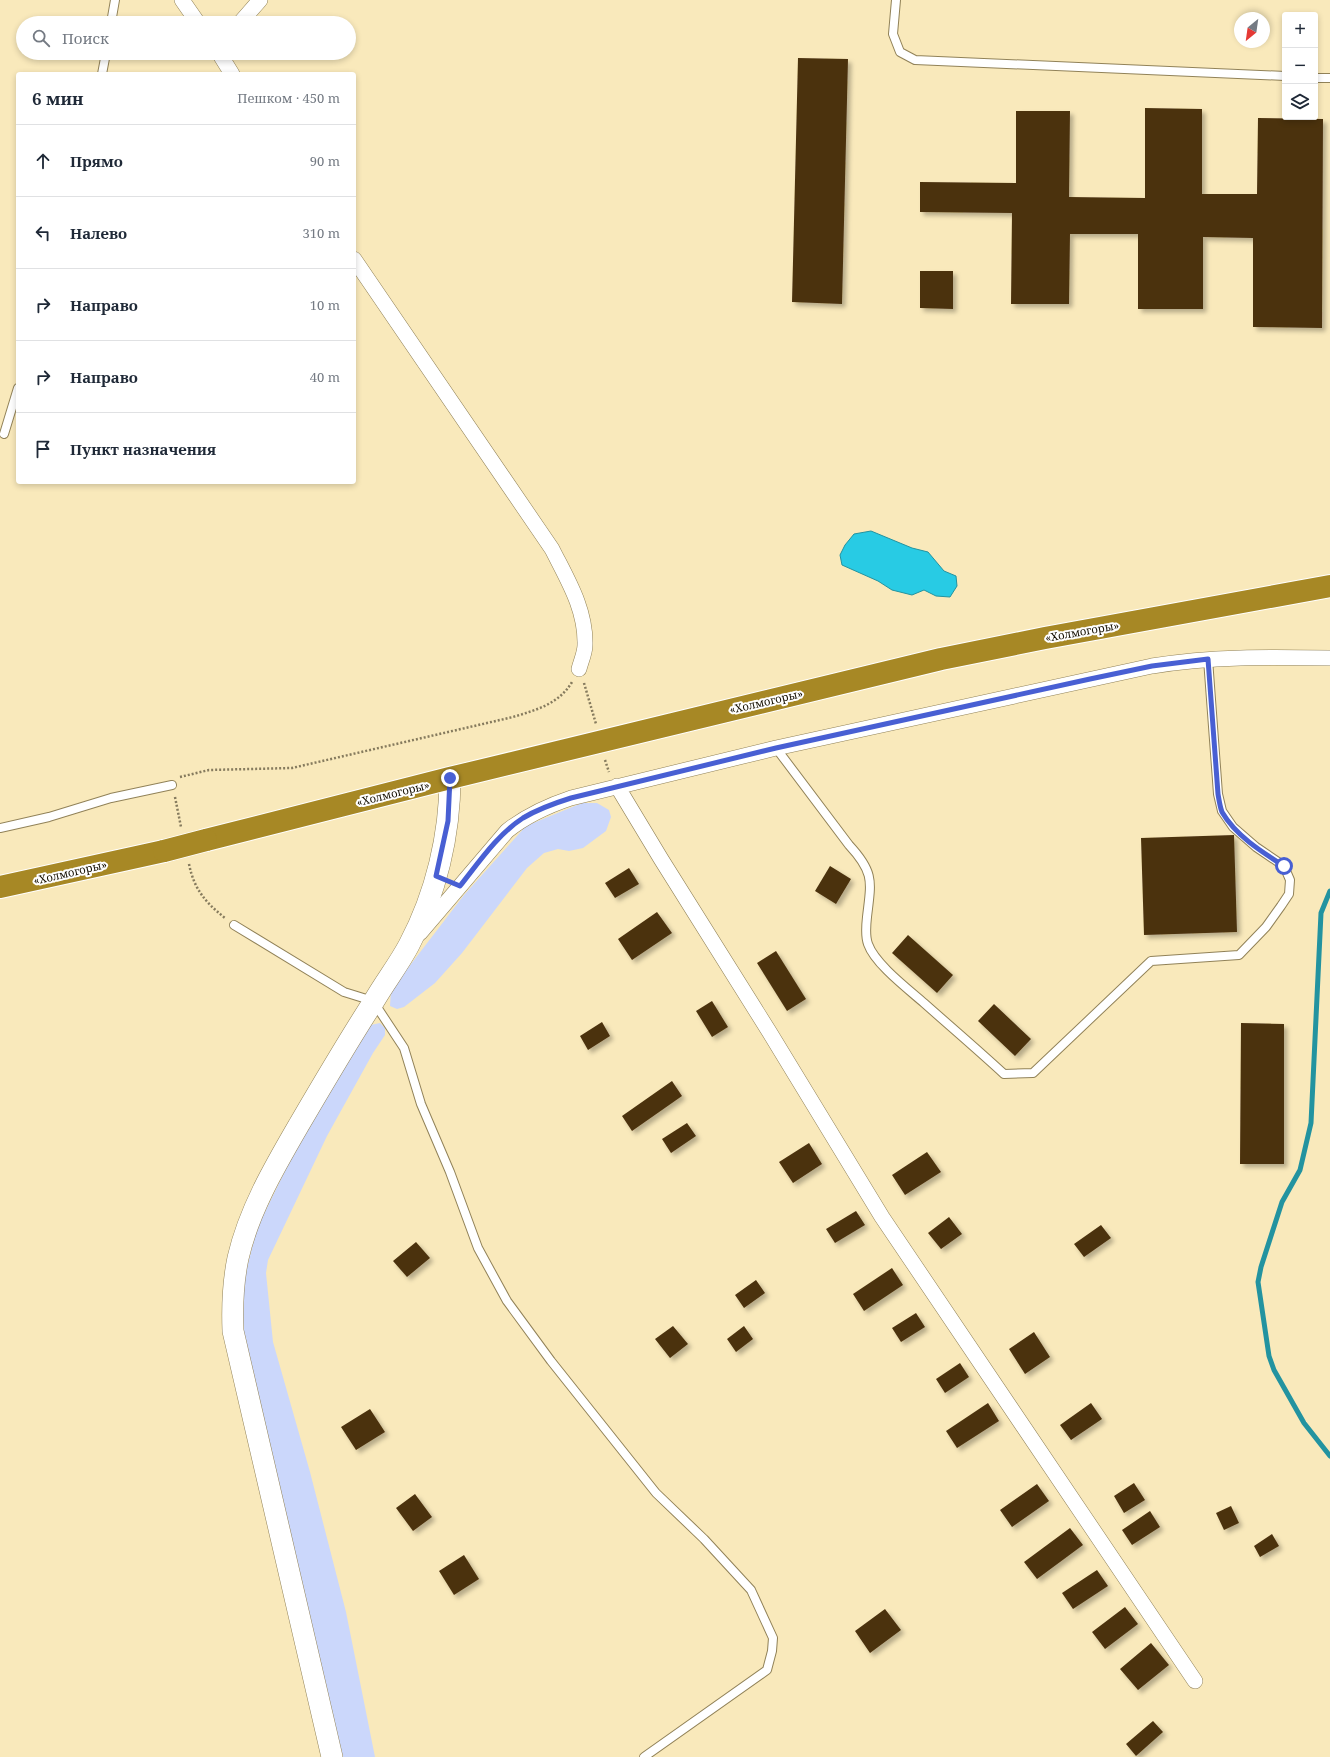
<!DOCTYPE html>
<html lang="ru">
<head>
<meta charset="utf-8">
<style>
	:root { --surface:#fff; --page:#f6f6f7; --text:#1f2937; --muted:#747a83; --line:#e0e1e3 }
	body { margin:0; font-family:"Noto Serif",serif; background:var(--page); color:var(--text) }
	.controls { position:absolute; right:12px; top:12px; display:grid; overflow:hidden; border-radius:4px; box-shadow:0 2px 6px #0003 }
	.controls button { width:36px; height:36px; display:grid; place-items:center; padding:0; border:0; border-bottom:1px solid var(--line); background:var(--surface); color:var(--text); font:20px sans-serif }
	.compass { position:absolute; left:1234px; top:12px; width:36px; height:36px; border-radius:50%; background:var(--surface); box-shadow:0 2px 6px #0003; rotate:209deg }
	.stop { position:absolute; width:12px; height:12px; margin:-9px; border:3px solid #485fd3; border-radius:50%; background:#fff }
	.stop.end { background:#485fd3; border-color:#fff; box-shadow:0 1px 4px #0008 }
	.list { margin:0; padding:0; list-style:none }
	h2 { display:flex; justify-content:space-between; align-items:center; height:52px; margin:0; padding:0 16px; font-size:17px }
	h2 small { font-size:13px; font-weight:400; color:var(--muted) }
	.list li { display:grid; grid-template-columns:26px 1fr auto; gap:12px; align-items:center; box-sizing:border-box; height:72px; padding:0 16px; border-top:1px solid var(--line) }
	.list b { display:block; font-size:15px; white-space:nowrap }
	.list em { font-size:13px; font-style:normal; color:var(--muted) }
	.icon { flex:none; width:22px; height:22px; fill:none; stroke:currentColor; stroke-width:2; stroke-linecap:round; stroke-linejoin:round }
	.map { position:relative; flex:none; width:1330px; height:1757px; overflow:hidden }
	.search { position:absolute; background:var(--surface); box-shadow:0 2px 6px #0003; left:16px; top:16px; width:340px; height:44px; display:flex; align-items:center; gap:10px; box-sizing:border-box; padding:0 14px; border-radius:22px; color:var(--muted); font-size:15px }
	.panel { position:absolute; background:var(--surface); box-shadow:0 2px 6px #0003; left:16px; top:72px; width:340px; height:412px; border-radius:4px }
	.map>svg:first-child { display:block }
</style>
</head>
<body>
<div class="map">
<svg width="1330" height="1757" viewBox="0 0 1330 1757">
	<defs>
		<filter id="shadow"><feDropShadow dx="3.5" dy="3.5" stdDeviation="2" flood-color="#0004"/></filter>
	</defs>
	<rect width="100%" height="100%" fill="#f9e9bb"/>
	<!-- green -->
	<path fill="#cbd7fb" d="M582,803h15l12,7 2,7 -5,14 -23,17 -14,3 -11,-2 -14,4 -17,15 -65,85 -27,30 -31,24 -7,2 -7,-3 1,-16 73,-95 62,-69z
		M380,1023l5,5v7l-12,18 -46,83 -59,124 -2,13 7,69 37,130 36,140 29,145h-32l-29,-110 -67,-286 -7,-66 17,-67 50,-102 59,-100z"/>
	<!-- water -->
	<path fill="#28cbe4" stroke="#2393a0" d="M871,531l41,17 16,4 16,19 12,5 1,10 -7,11 -14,-1 -12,-6 -12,5 -20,-5 -14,-9 -36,-16 -2,-10 5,-10 9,-11z"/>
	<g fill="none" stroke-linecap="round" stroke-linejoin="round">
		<!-- stream -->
		<path stroke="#2393a0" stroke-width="5" d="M1330,891l-9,22 -10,210 -11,47 -18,32 -21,65 -3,15 11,74 5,14 30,53 26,33"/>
	</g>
	<!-- building -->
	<path fill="#4c320f" filter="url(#shadow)" d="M798,58l50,1 -6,245 -50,-2z
		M1145,108l57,1v85h55l1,-76 65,1 -1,209 -69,-1v-89l-50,-1v72h-65v-75h-68l-1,70h-58l1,-91 -92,-1v-30l96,1v-72h54l-1,86 76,1z
		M920,271h33v38l-33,-1z
		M1234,835l3,97 -93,3 -3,-97z
		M830,866l21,13 -15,25 -21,-13z
		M629,868l10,16 -24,14 -10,-15z
		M657,912l15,21 -40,27 -14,-21z
		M908,935l45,40 -16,18 -45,-40z
		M776,951l30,48 -19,12 -30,-48z
		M712,1001l16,26 -16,10 -16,-26z
		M994,1004l37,35 -16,17 -37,-35z
		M602,1022l8,14 -22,14 -8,-14z
		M1241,1023l43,1v140h-44z
		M672,1081l10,15 -50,35 -10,-15z
		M687,1123l9,13 -25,17 -9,-14z
		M809,1143l13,21 -29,19 -14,-21z
		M927,1152l14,20 -36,23 -13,-20z
		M856,1211l9,14 -30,18 -9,-14z
		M949,1217l13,17 -21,15 -13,-16z
		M1101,1225l10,13 -27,19 -10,-13z
		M416,1242l14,16 -23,19 -14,-16z
		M892,1268l11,17 -39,26 -11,-17z
		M756,1280l9,13 -21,15 -9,-13z
		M916,1313l9,14 -24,15 -9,-14z
		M673,1326l15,18 -18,14 -15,-19z
		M744,1326l9,13 -17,13 -9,-13z
		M1034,1332l16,25 -25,17 -16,-25z
		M960,1363l9,14 -24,16 -9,-14z
		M988,1403l11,18 -42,27 -11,-17z
		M1091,1403l11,16 -31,21 -11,-15z
		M370,1409l15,23 -29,18 -15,-23z
		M1134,1483l11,17 -21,13 -10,-17z
		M1037,1484l12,17 -37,26 -12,-17z
		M415,1494l17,23 -19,14 -17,-23z
		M1231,1506l8,17 -15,7 -8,-17z
		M1150,1511l10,16 -28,18 -10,-15z
		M1070,1528l13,17 -46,34 -13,-17z
		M1272,1534l7,12 -19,11 -6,-11z
		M464,1555l15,24 -25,16 -15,-24z
		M1097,1570l11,16 -35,23 -11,-16z
		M1125,1607l13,17 -33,25 -13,-17z
		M885,1609l16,21 -31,23 -15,-22z
		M1151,1643l18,22 -31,25 -18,-21z
		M1153,1721l10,11 -27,24 -10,-12z"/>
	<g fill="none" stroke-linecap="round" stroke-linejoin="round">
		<!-- lane casing -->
		<g stroke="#918258" stroke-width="10">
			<path id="lane" d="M896,0l-3,34 7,18 15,8 370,16
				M111,23l4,-23
				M102,74l4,-21
				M1315,78h15
				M4,434l14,-46
				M776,748l73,97c26,28 22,37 18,72 -1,9 -2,19 1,27 7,20 40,45 56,59 27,24 54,47 80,71l29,-1 118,-112 88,-6 27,-28 15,-21 8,-12 1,-14 -6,-14 -28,-19 -23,-20 -11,-16 -4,-17 -10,-135
				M0,828l49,-11 62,-19 61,-13
				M234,925l110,67 29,9 31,47 17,56 29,68 28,76 29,53 44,60 105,132 48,46 47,51 22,48 -1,13 -5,19 -123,87"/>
		</g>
		<!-- street casing -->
		<g stroke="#918258" stroke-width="16">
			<path id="street" d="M182,0l16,23
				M240,23l20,-23
				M219,53l13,21
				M354,259l198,290c15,30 34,60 33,96 0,8 -4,16 -6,24
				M617,786l44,73 109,174 112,184 313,464
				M420,933l87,-102c20,-16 40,-25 64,-33l205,-50 376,-82c59,-10 118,-9 178,-8"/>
		</g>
		<!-- secondary casing -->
		<g stroke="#918258" stroke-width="22">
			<path id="secondary" d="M332,1757l-99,-426c-1,-25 0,-49 5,-73 11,-48 37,-92 62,-135 24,-41 48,-82 74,-122 11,-19 25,-37 35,-56 27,-51 41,-110 41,-167"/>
		</g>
		<!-- highway casing -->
		<g stroke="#fff" stroke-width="24">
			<path id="highway" d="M206,840l244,-62 491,-119 104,-21 285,-52
				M0,887l164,-36"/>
		</g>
		<!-- path -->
		<path stroke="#867b5e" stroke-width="2.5" stroke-dasharray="2 2" stroke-linecap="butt" d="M584,683l12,41
			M605,760l4,12
			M180,777l29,-7 83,-2 221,-51c23,-7 46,-13 59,-35
			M175,797l6,30
			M189,864c5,25 16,38 36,54"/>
		<!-- lane -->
		<use href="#lane" stroke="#fff" stroke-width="8"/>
		<!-- street -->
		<use href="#street" stroke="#fff" stroke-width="15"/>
		<!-- secondary -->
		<use href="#secondary" stroke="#fff" stroke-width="21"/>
		<!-- highway -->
		<use href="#highway" stroke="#a78825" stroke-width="22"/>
		<!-- highway-bridge casing -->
		<g stroke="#fff" stroke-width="24" stroke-linecap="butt">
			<path id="highway-bridge" d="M164,851l42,-11"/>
		</g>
		<!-- highway-bridge -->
		<use href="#highway-bridge" stroke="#a78825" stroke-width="22"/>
	</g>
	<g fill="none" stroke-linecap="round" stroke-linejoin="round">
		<!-- route -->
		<path stroke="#485fd3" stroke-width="5" d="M450,778l-2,43 -12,55 24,10c19,-24 38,-52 63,-68 15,-9 32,-15 48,-20l205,-50 314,-69 62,-13 56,-7 10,135c1,6 2,13 4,18 14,24 40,40 62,54"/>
	</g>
	<g text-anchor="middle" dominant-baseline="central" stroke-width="4" stroke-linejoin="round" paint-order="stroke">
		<!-- street labels -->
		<g font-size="11" fill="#171103" stroke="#fff">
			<text transform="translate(1082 631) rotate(-10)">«Холмогоры»</text>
			<text transform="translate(766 701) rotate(-13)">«Холмогоры»</text>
			<text transform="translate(393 793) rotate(-14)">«Холмогоры»</text>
			<text transform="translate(70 872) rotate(-13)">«Холмогоры»</text>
		</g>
	</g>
</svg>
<div class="controls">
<button>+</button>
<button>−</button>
<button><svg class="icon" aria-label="layers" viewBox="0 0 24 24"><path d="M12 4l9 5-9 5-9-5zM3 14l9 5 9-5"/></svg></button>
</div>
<svg class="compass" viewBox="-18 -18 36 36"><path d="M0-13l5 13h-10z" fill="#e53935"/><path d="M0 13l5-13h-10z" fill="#747a83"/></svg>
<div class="stop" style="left:1284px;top:866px"></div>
<div class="stop end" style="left:450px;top:778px"></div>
<div class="search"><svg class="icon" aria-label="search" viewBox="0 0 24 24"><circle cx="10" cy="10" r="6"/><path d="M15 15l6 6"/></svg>Поиск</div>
<section class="panel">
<h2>6 мин<small>Пешком · 450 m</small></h2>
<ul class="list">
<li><svg class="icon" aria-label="ahead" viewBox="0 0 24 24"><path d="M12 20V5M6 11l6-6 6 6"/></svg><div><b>Прямо</b></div><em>90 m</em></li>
<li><svg class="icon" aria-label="left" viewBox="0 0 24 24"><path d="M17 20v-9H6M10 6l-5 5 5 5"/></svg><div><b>Налево</b></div><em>310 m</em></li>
<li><svg class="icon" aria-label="right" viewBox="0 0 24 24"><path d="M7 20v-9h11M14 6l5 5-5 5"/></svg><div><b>Направо</b></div><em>10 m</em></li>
<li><svg class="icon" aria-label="right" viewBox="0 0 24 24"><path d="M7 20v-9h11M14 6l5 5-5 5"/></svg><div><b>Направо</b></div><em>40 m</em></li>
<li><svg class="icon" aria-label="arrive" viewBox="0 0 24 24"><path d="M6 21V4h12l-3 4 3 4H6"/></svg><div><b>Пункт назначения</b></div></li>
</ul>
</section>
</div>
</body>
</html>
